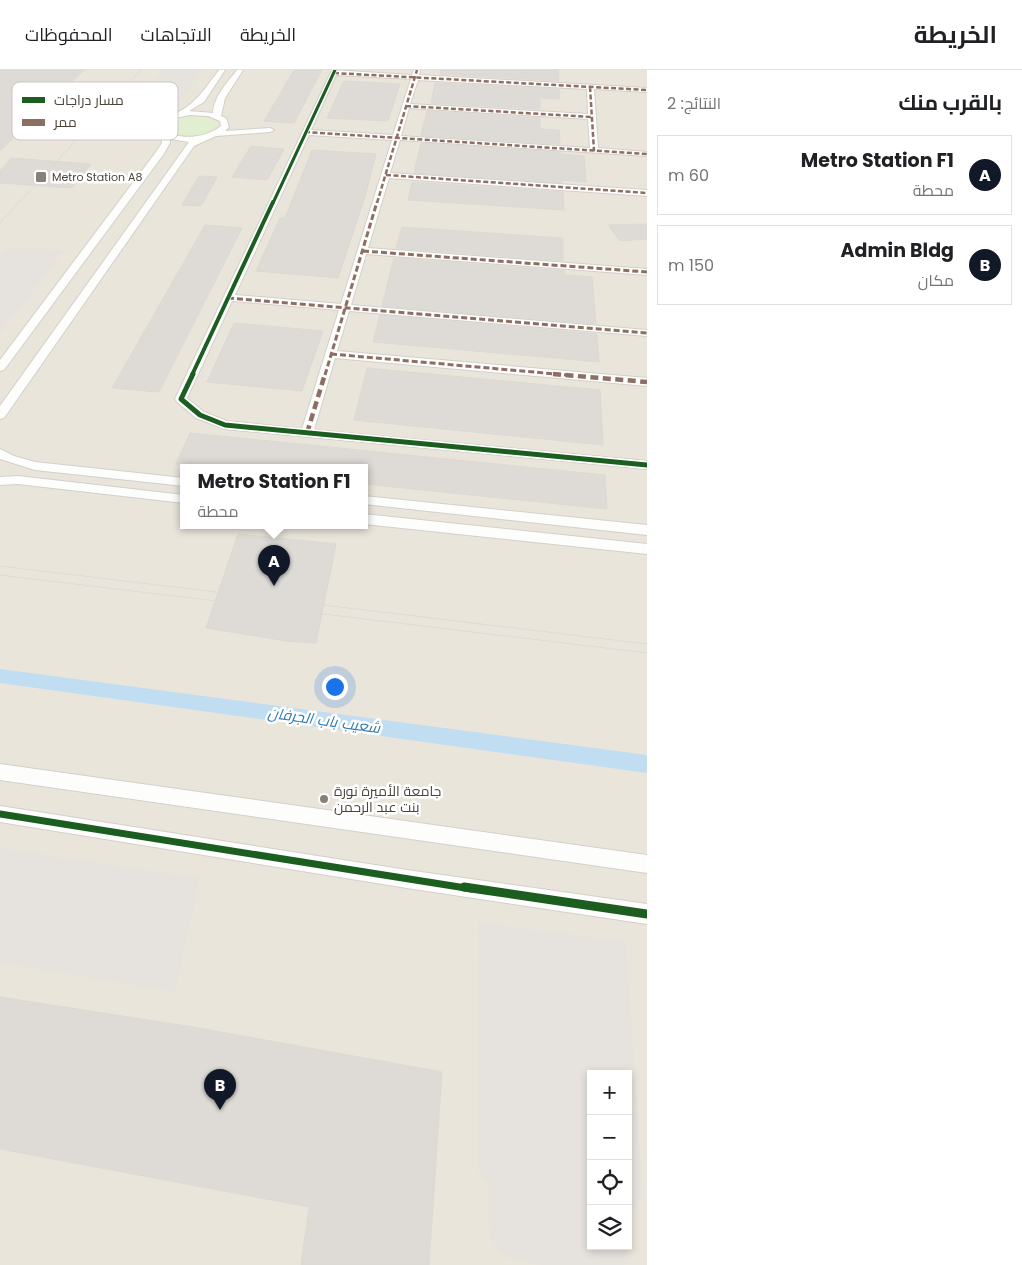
<!DOCTYPE html>
<html lang="ar">
<head>
<meta charset="utf-8">
<style>
	:root { --surface:#fff; --page:#f2f2f2; --text:#202124; --muted:#757577; --line:#e0e0e0; --accent:#111827 }
	body { margin:0; font-family:Poppins,Cairo,sans-serif; background:var(--page); color:var(--text); direction:rtl }
	.controls { position:absolute; right:15px; bottom:15px; display:grid; overflow:hidden; border-radius:0px; box-shadow:0 2px 8px #0003 }
	.controls button { width:45px; height:45px; display:grid; place-items:center; padding:0; border:0; border-bottom:1px solid var(--line); background:var(--surface); color:var(--text); font:25px sans-serif }
	.you { position:absolute; left:334px; top:616px; width:18px; height:18px; margin:-12px; border:4px solid #fff; border-radius:50%; background:#1a73e8; box-shadow:0 0 0 8px #1a73e833 }
	.badge { display:grid; place-items:center; width:32px; height:32px; border-radius:50%; background:var(--accent); color:#fff; font-size:16px; font-weight:700 }
	.pin { position:absolute; translate:-50% -41px; filter:drop-shadow(0 1px 2px #0008) }
	.pin::after { content:''; position:absolute; top:26px; width:18px; height:15px; background:inherit; clip-path:polygon(0 0,100% 0,50% 100%) }
	.popup { position:absolute; left:180px; top:394px; width:188px; height:65px; box-sizing:border-box; display:grid; place-content:center; border-radius:0px; background:var(--surface); filter:drop-shadow(0 1px 4px #0005); font-size:16px; white-space:nowrap; color:var(--muted) }
	.popup b { font-size:19px; color:var(--text) }
	.popup::after { content:''; position:absolute; left:50%; top:100%; margin-left:-10px; border:10px solid transparent; border-top-color:var(--surface) }
	.list { margin:0; padding:0; list-style:none }
	h2 { display:flex; justify-content:space-between; align-items:center; height:65px; margin:0; padding:0 20px; font-size:21px }
	h2 small { font-size:16px; font-weight:400; color:var(--muted) }
	.list li { display:grid; grid-template-columns:32px 1fr auto; gap:15px; align-items:center; box-sizing:border-box; height:80px; margin:0 10px 10px; padding:0 10px; border:1px solid var(--line); border-radius:0px }
	.list b { display:block; font-size:19px; white-space:nowrap }
	.list p { margin:0; font-size:16px; white-space:nowrap; color:var(--muted) }
	.list em { font-size:16px; font-style:normal; color:var(--muted) }
	.icon { flex:none; width:28px; height:28px; fill:none; stroke:currentColor; stroke-width:2; stroke-linecap:round; stroke-linejoin:round }
	.map { position:relative; flex:none; width:647px; height:1195px; overflow:hidden; direction:ltr }
	header { display:flex; align-items:center; gap:30px; box-sizing:border-box; height:70px; padding:0 25px; background:var(--surface); border-bottom:1px solid var(--line) }
	header strong { font-size:24px }
	nav { display:flex; gap:28px; margin-inline-start:auto; font-size:18px }
	main { display:flex }
	aside { flex:1; background:var(--surface) }
	.map>svg:first-child { display:block }
</style>
</head>
<body>
<header>
<strong>الخريطة</strong>
<nav><a>الخريطة</a><a>الاتجاهات</a><a>المحفوظات</a></nav>
</header>
<main>
<aside>
<h2>بالقرب منك<small>النتائج: 2</small></h2>
<ul class="list">
<li><span class="badge">A</span><div><b>Metro Station F1</b><p>محطة</p></div><em>60 m</em></li>
<li><span class="badge">B</span><div><b>Admin Bldg</b><p>مكان</p></div><em>150 m</em></li>
</ul>
</aside>
<div class="map">
<svg width="647" height="1195" viewBox="0 0 647 1195">
	<rect width="100%" height="100%" fill="#f4f2ee"/>
	<!-- education -->
	<path fill="#eae5da" fill-rule="evenodd" d="M0,0h647v1195h-647zM184,397h180v58h-180zM591,1004h37v172h-37z"/>
	<!-- green -->
	<path fill="#e1eecf" d="M188,46c10,0 22,0 29,8 -7,15 -42,15 -52,4l2,-6z"/>
	<!-- parking -->
	<path fill="#e6e3df" d="M164,0h40l-26,34 -35,7 -14,-1z
		M8,177l57,3 -65,84v-78z
		M0,778l200,30 -25,114 -175,-29z
		M478,852l148,20 17,252 -15,24v-144h-37v172h34v18l-2,1h-82l-38,-8 -14,-21 -1,-54 -11,-11z"/>
	<g fill="none" stroke-linecap="round" stroke-linejoin="round">
		<!-- canal -->
		<path fill="#c0ddf1" fill-rule="evenodd" d="M0,599l647,86v18l-647,-90z"/>
	</g>
	<!-- building -->
	<path fill="#dedbd6" stroke="#dcd9d4" d="M0,0h84l-84,81z
		M294,0h28l-28,53 -30,-2z
		M440,0h118l1,11 -119,-7z
		M344,11l56,3 -12,37 -61,-3z
		M435,13l124,6 1,10 -20,-1v11l-109,-6z
		M427,41l113,7v11l19,1 1,14 -137,-8 -2,-1z
		M421,73l139,9v2l24,2 2,26 -24,-2v3l-148,-10z
		M251,76l33,3 -17,31 -35,-3z
		M312,80l64,4 -11,43 -27,81 -82,-7 24,-53h5z
		M11,88l80,6 -19,24 -72,-5v-12z
		M199,106l18,1 -16,29 -19,-1z
		M412,112l151,10 1,18 -156,-10z
		M647,154v15l-27,2 -12,-16z
		M205,155l37,3 -83,164 -47,-4z
		M402,157l161,11v23l-167,-13z
		M394,188l170,13v4l28,2 4,47 -214,-18z
		M380,245l217,19 2,28 -226,-20z
		M234,253l89,8 -21,60 -95,-9z
		M367,298l233,22 3,55 -249,-25z
		M190,363l415,42 2,34 -243,-25v-17h-158l-30,-3z
		M238,464l98,10 -20,99 -30,-2 -80,-13z
		M0,927l193,30 249,45 -13,193h-128l8,-58 -309,-58z"/>
	<g fill="none" stroke-linecap="round" stroke-linejoin="round">
		<!-- street casing -->
		<g stroke="#d2d0cb" stroke-width="2">
			<path id="street" d="M219,0h6l-21,32 -15,9 24,2c1,-17 14,-30 24,-43h6l-18,28 -4,18 5,2 3,9 -4,4 45,-3 4,2 -4,2 -54,4 -22,10 -190,272 -4,1v-13l189,-264 -19,-3v4l-7,12 -159,215 -4,1v-11l156,-208 6,-9 -1,-7 -9,-7c0,-13 15,-12 24,-16 19,-8 30,-26 43,-43zM190,45l18,1 12,5 1,5c-17,13 -44,15 -61,2v-2l6,-6z
				M332,0l80,5 2,-5h6l-1,5 228,13v4l-53,-3 4,59 49,4v4l-247,-16 -10,33 257,17v6l-258,-18 -21,70 279,21v6l-281,-21 -15,51 296,25v6l-298,-25 -12,40 310,27v8l-312,-28 -21,72 333,31v8l-422,-40 -29,-11 -19,-16 -2,-3zM336,5l75,4 -18,56 -82,-5zM418,10l169,9 1,25 -178,-10zM409,38l179,11 2,29 -189,-12zM309,65l83,5 -51,164 -106,-9zM232,231l107,9 -37,119 -75,-8 -23,-9 -17,-14z
				M0,379l14,7 21,6 149,16v8l-149,-16 -35,-11z
				M18,406l166,19v8l-166,-19 -18,1v-8z
				M364,426l283,29v10l-283,-31z
				M364,444l283,30v10l-283,-30z
				M0,694l647,91v18l-647,-93z
				M0,736l407,64 240,34v20l-240,-36 -407,-66z"/>
		</g>
		<!-- street -->
		<use href="#street" fill="#fdfdfc" fill-rule="evenodd"/>
		<!-- tram -->
		<path stroke="#dbdbda" stroke-width="1" d="M0,153l141,-153
			M0,496l647,78
			M0,505l647,78"/>
		<!-- quiet-far2 -->
		<path stroke="#8d6e63" stroke-width="2.5" stroke-dasharray="5 2.5" stroke-linecap="butt" d="M334,3l313,17
			M590,17l4,64
			M406,36l186,11
			M305,62l342,22
			M386,105l261,18
			M377,133l40,-133"/>
		<!-- quiet-far1 -->
		<path stroke="#8d6e63" stroke-width="3" stroke-dasharray="6 3" stroke-linecap="butt" d="M363,181l284,21
			M228,228l419,35
			M331,284l236,21
			M325,305l52,-173"/>
		<!-- quiet -->
		<path stroke="#8d6e63" stroke-width="4.5" stroke-dasharray="8 4.5" stroke-linecap="butt" d="M553,304l94,8
			M307,363l18,-59"/>
		<!-- cycleway-far4 casing -->
		<g stroke="#fff" stroke-width="4.5">
			<path id="cycleway-far4" d="M273,133l62,-133"/>
		</g>
		<!-- cycleway-far3 casing -->
		<g stroke="#fff" stroke-width="5.5">
			<path id="cycleway-far3" d="M192,305l81,-173"/>
		</g>
		<!-- cycleway-far2 casing -->
		<g stroke="#fff" stroke-width="8">
			<path id="cycleway-far2" d="M193,304l-12,25 19,16 25,10 422,40"/>
		</g>
		<!-- cycleway-far1 casing -->
		<g stroke="#fff" stroke-width="10">
			<path id="cycleway-far1" d="M0,744l472,75"/>
		</g>
		<!-- cycleway casing -->
		<g stroke="#fff" stroke-width="12">
			<path id="cycleway" d="M464,817l183,27"/>
		</g>
		<!-- cycleway-far4 -->
		<use href="#cycleway-far4" stroke="#1b5e20" stroke-width="3"/>
		<!-- cycleway-far3 -->
		<use href="#cycleway-far3" stroke="#1b5e20" stroke-width="4"/>
		<!-- cycleway-far2 -->
		<use href="#cycleway-far2" stroke="#1b5e20" stroke-width="5"/>
		<!-- cycleway-far1 -->
		<use href="#cycleway-far1" stroke="#1b5e20" stroke-width="7"/>
		<!-- cycleway -->
		<use href="#cycleway" stroke="#1b5e20" stroke-width="9"/>
	</g>
	<!-- markers -->
	<g fill="#868178" stroke="#fff" stroke-width="2">
		<rect x="35" y="101" width="12" height="12" rx="2.5"/>
		<circle cx="324" cy="729" r="5"/>
	</g>
	<g text-anchor="middle" dominant-baseline="central" stroke-width="5" stroke-linejoin="round" paint-order="stroke">
		<!-- far-poi labels -->
		<g font-size="11" fill="#4b4439" stroke="#fff" text-anchor="start">
			<text x="52" y="107">Metro Station A8</text>
		</g>
		<!-- poi labels -->
		<g font-size="14" fill="#4b4439" stroke="#fff" text-anchor="start">
			<text x="334" y="721">جامعة الأميرة نورة<tspan x="334" dy="16">بنت عبد الرحمن</tspan></text>
		</g>
		<!-- water labels -->
		<g font-size="15" font-style="italic" fill="#2e7ab2" stroke="#fff">
			<text transform="translate(324 650) rotate(8)">شعيب باب الجرفان</text>
		</g>
	</g>
	<!-- legend -->
	<rect x="12" y="12" width="166" height="58" rx="8" fill="#fff" stroke="#c9c7c4" stroke-width="1"/>
	<rect x="22" y="27" width="23" height="6" fill="#1b5e20"/>
	<rect x="22" y="49" width="23" height="7" fill="#8d6e63"/>
	<g font-size="14" fill="#4b4439">
		<text x="54" y="35">مسار دراجات</text>
		<text x="54" y="57">ممر</text>
	</g>
</svg>
<div class="controls">
<button>+</button>
<button>−</button>
<button><svg class="icon" aria-label="locate" viewBox="0 0 24 24"><circle cx="12" cy="12" r="6"/><path d="M12 2v4M12 18v4M2 12h4M18 12h4"/></svg></button>
<button><svg class="icon" aria-label="layers" viewBox="0 0 24 24"><path d="M12 4l9 5-9 5-9-5zM3 14l9 5 9-5"/></svg></button>
</div>
<div class="you"></div>
<div class="pin badge" style="left:274px;top:516px">A</div>
<div class="popup"><b>Metro Station F1</b>محطة</div>
<div class="pin badge" style="left:220px;top:1040px">B</div>
</div>
</main>
</body>
</html>
